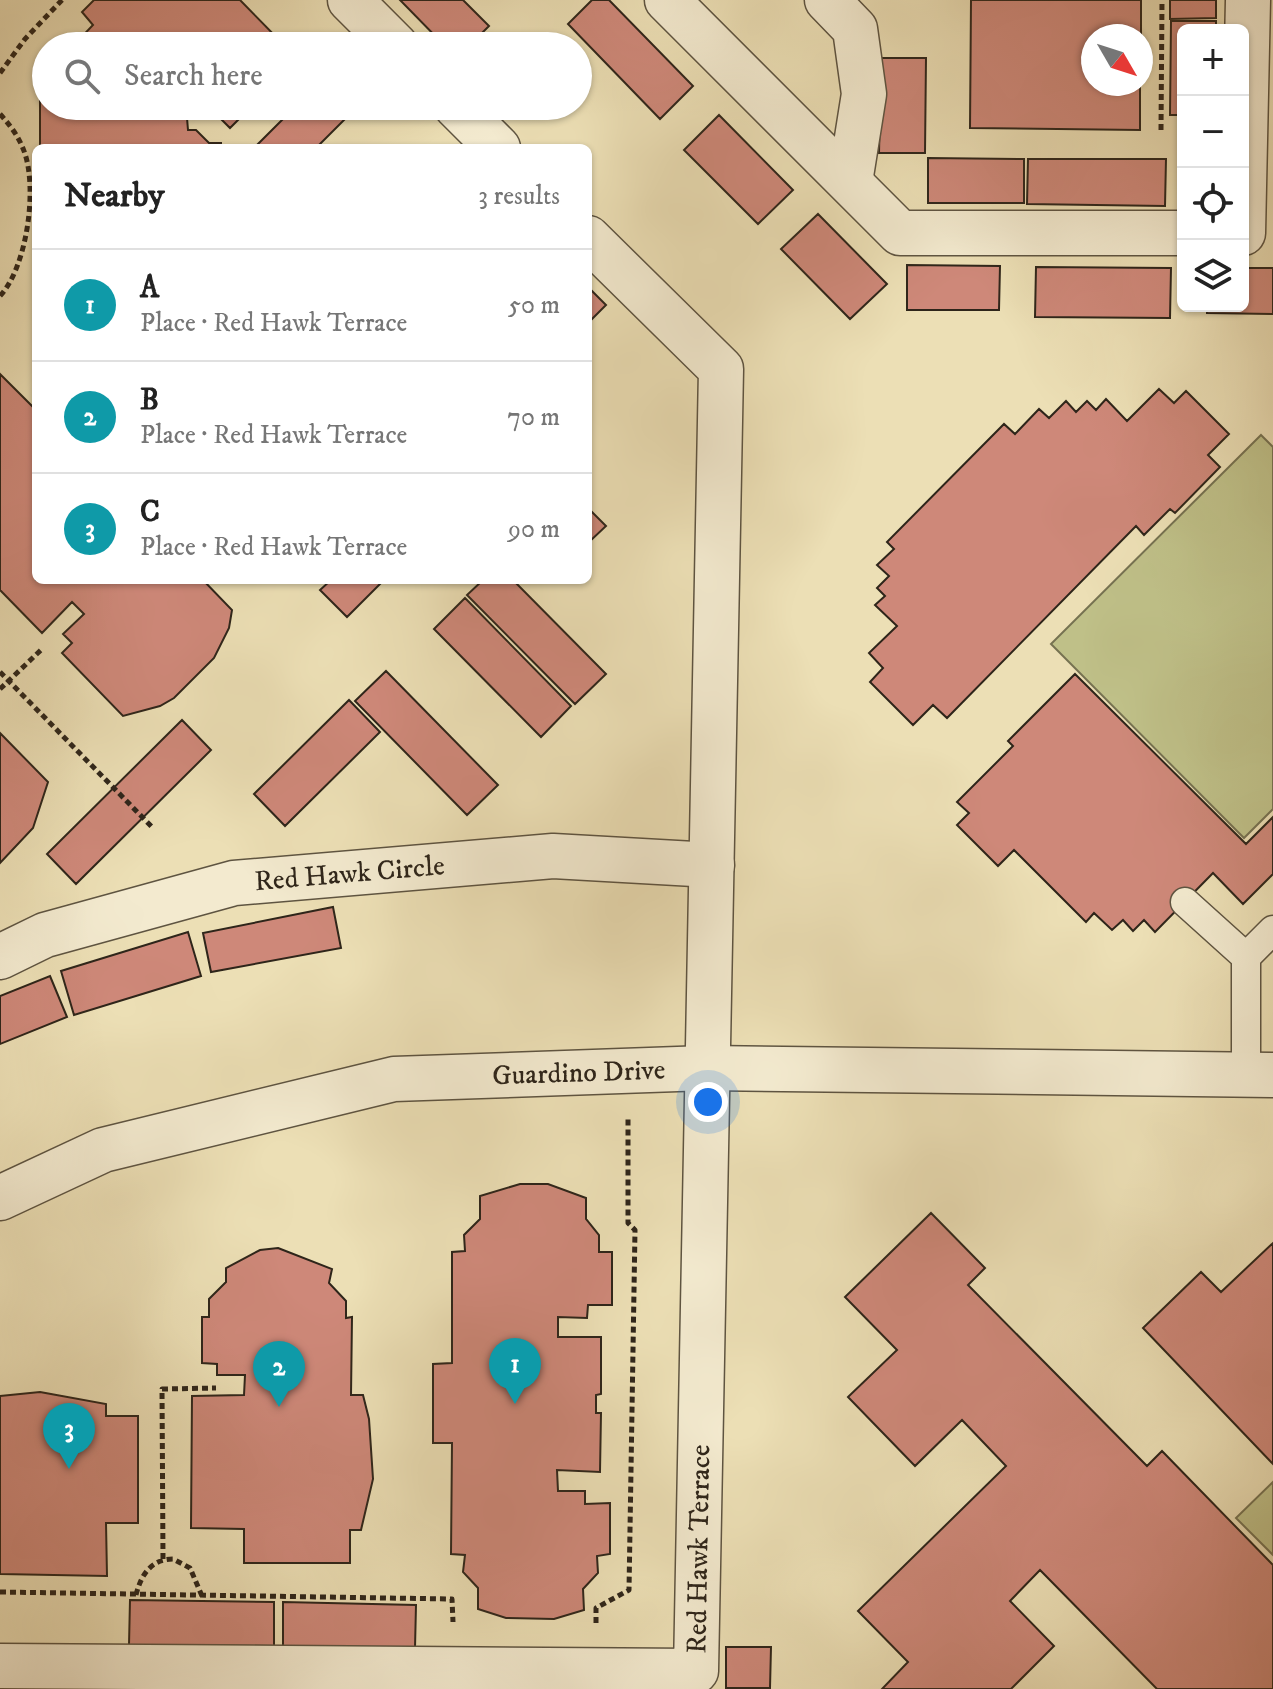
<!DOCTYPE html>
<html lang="en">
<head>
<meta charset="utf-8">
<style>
	:root { --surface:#fff; --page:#f6f6f6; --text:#222; --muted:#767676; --line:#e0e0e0; --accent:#8f2418 }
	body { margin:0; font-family:"IM FELL DW Pica",serif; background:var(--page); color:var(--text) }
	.controls { position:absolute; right:24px; top:24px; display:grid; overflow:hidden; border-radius:12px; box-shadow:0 2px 6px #0004 }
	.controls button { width:72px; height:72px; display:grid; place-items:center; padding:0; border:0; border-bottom:2px solid var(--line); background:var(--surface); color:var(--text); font:40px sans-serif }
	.compass { position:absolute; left:1081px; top:24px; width:72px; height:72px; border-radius:50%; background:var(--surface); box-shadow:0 2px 6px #0004; rotate:129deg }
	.you { position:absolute; left:708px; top:1102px; width:28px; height:28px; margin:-20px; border:6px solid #fff; border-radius:50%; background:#1a73e8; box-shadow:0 0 0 12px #1a73e833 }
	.badge { display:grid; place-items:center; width:52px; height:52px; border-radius:50%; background:var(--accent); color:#fff; font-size:26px; font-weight:700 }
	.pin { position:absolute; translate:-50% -66px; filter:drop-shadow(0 2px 4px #0008) }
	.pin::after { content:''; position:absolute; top:42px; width:28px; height:24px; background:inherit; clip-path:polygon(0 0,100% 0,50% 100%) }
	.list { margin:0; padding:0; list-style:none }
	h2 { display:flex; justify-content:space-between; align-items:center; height:104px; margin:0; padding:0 32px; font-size:34px }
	h2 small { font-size:26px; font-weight:400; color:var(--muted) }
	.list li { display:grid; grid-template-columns:52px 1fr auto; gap:24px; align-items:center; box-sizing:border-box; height:112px; padding:0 32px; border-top:2px solid var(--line) }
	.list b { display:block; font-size:30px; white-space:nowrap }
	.list p { margin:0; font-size:26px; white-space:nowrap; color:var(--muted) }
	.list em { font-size:26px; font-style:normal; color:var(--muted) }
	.icon { flex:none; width:44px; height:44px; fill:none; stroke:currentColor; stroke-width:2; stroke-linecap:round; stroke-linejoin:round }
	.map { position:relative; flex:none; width:1273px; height:1689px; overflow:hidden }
	.search { position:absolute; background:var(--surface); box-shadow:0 2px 6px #0004; left:32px; top:32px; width:560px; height:88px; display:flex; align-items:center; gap:20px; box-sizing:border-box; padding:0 28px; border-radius:44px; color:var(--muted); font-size:30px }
	.panel { position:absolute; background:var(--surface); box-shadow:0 2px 6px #0004; left:32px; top:144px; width:560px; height:440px; border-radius:12px }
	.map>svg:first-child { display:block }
</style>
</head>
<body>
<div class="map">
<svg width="1273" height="1689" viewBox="0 0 1273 1689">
	<rect width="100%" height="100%" fill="#ecdfb5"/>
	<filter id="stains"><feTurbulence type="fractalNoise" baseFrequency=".0025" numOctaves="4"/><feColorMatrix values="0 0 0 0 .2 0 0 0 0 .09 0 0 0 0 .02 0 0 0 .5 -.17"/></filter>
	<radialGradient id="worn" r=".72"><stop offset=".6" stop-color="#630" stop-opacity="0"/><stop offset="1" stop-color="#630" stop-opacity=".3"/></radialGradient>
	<!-- green -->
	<path fill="#bfc088" stroke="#767251" stroke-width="2" d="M1261,435l12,12v362l-29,29 -193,-194z
		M1273,1482v73l-37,-37z"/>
	<!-- building -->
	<path fill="#ce8879" stroke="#2e251a" stroke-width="2" d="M94,0h146l45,46h-212l20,-21 -11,-13z
		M400,0h63l26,26 -20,20h-24z
		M592,0h17l84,86 -33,33 -92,-95z
		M971,0h170v36h-48v48h47v46l-170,-2z
		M1170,0h46v18l-46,1z
		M1171,21h45v9h-33v85h-13z
		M881,58h45l-1,95h-46z
		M40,73h6v33h96v12h45l1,12h8l13,13h12v5h-181z
		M208,106h44l-22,22z
		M296,106h62l-42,42h-62z
		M719,115l74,75 -35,34 -74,-74z
		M928,158l96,1v44h-96z
		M1028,159h138l-1,47 -138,-2z
		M818,214l69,70 -37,35 -69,-70z
		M907,265l93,1 -1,44h-92z
		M1036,267l135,1 -1,50 -135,-1z
		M1243,268h30v46l-66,-1v-7h36z
		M588,287l18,18 -18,18z
		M0,374l36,36v170h167l29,30 -3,18 -15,30 -40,40 -14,8 -37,10 -61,-63 10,-10 -9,-9 21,-20 -12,-12 -30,31 -42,-43z
		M1159,389l15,14 12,-12 43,43 -21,21 12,12 -45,46 -5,-4 -26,26 -8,-9 -189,192 -14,-13 -20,20 -43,-43 13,-14 -14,-15 28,-27 -22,-21 10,-9 -8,-8 12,-12 -12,-11 17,-16 -7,-7 117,-118 11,10 24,-25 10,9 17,-17 10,11 11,-11 9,9 10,-11 21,22z
		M588,508l18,18 -18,17z
		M331,580h53l-37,37 -27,-27z
		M483,580h30l93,94 -31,30 -108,-109z
		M465,598l106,108 -30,31 -107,-108z
		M386,671l112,114 -31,30 -112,-114z
		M1075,674l171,170 27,-27v57l-30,30 -30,-31 -58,59 -11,-12 -11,11 -10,-11 -11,10 -18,-17 -8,9 -72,-72 -16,16 -41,-41 12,-12 -12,-11 56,-56 -5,-5z
		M349,700l31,32 -95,94 -31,-32z
		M182,720l29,30 -135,134 -29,-30z
		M0,733l48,49 -15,46 -33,35z
		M333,907l8,41 -130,24 -8,-39z
		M188,932l13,44 -127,39 -13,-44z
		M50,976l17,41 -67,27v-48z
		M520,1184h28l38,14v21l13,16v17h13v53h-24l-1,13 -29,-1v20h43v57l-5,1v18h5l-1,59 -43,-2 1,21h27v13l25,-1v51l-13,2 1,17 -15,16 1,21 -30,9 -48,-1 -28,-9v-21l-15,-16 2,-17 -14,-1 1,-111h-19v-79l19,-1v-111l13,-1 -1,-16 16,-16v-23z
		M931,1213l54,55 -17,17 179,181 15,-15 111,114v124h-116l-117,-119 -30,31 44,45 -43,43h-129l26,-27 -50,-51 148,-145 -44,-46 -47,46 -67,-69 49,-47 -52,-53z
		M1273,1243v221l-130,-136 58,-56 20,20z
		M278,1248l54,21 -3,14 17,18v17l6,-1 -1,78h12l6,24 4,60 -12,51h-11v33h-106v-34l-53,-1 1,-132 52,-1 1,-20h-28v-11l-15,-1v-46h7v-18l17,-17v-14l34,-18z
		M40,1392l66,12v12h32v107h-32l1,53 -107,-2v-178z
		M130,1600l144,2v44l-145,-1z
		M283,1602l133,3 -1,43 -132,-2z
		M726,1647h45l-1,41h-44z"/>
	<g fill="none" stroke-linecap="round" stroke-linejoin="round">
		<!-- lane casing -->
		<g stroke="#5e5441" stroke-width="31">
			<path id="lane" d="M1185,902l61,55v118
				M1246,957l27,-27"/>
		</g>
		<!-- street casing -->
		<g stroke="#5e5441" stroke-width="47">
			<g id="street">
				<path d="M350,0l46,46"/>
				<path d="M667,0l233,233h283"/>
				<path d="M827,0l28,29 9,65 -14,88"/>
				<path d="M456,106l42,42"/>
				<path d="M1243,233l5,-233"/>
				<path id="s1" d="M0,957l45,-22 189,-52 319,-27 159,9"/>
				<path id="s2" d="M0,1198l103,-48 291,-71 312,-11 567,7"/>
				<path id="s3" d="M0,1666l696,5 25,-1302 -133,-131"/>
			</g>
		</g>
		<!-- path -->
		<path stroke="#2e251a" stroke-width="5" stroke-dasharray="6 4" stroke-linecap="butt" d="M0,73l25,-34 37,-39
			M0,114c10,11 19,23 24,37 14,37 3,116 -24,145
			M1161,130l1,-130
			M0,672l153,156
			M0,689l41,-39
			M163,1559l-1,-170 54,-1
			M0,1592l452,7 1,23
			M136,1595c5,-20 15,-36 37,-36l17,9 12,28
			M596,1623v-15l33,-18 6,-360 -7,-7v-105"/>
		<!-- lane -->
		<use href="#lane" stroke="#f3eacf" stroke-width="28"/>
		<!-- street -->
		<use href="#street" stroke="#f3eacf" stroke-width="44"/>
	</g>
	<g text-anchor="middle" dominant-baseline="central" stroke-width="8" stroke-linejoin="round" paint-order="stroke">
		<!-- street labels -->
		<g font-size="28" fill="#2e251a" stroke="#f3eacf">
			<text stroke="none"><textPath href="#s1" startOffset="362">Red Hawk Circle</textPath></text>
			<text stroke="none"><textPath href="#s2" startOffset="598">Guardino Drive</textPath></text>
			<text stroke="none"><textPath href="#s3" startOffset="818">Red Hawk Terrace</textPath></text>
		</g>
	</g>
	<rect width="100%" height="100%" filter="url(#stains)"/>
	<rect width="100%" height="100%" fill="url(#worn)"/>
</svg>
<div class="controls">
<button>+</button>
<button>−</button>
<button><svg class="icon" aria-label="locate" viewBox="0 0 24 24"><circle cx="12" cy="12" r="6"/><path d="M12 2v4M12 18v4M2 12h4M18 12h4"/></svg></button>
<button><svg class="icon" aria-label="layers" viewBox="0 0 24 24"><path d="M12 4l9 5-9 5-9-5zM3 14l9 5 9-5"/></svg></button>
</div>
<svg class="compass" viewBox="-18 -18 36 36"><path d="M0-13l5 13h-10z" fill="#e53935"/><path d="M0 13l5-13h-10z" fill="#767676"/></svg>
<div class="you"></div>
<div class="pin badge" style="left:515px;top:1404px;background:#0f9aa8">1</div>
<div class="pin badge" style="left:279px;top:1407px;background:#0f9aa8">2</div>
<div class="pin badge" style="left:69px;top:1469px;background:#0f9aa8">3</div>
<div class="search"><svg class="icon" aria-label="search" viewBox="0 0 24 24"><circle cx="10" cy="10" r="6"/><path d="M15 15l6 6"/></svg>Search here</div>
<section class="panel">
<h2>Nearby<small>3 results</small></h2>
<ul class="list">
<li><span class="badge" style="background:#0f9aa8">1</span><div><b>A</b><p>Place · Red Hawk Terrace</p></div><em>50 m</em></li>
<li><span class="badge" style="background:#0f9aa8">2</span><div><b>B</b><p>Place · Red Hawk Terrace</p></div><em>70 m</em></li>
<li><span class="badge" style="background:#0f9aa8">3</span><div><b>C</b><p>Place · Red Hawk Terrace</p></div><em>90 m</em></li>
</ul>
</section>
</div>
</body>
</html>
